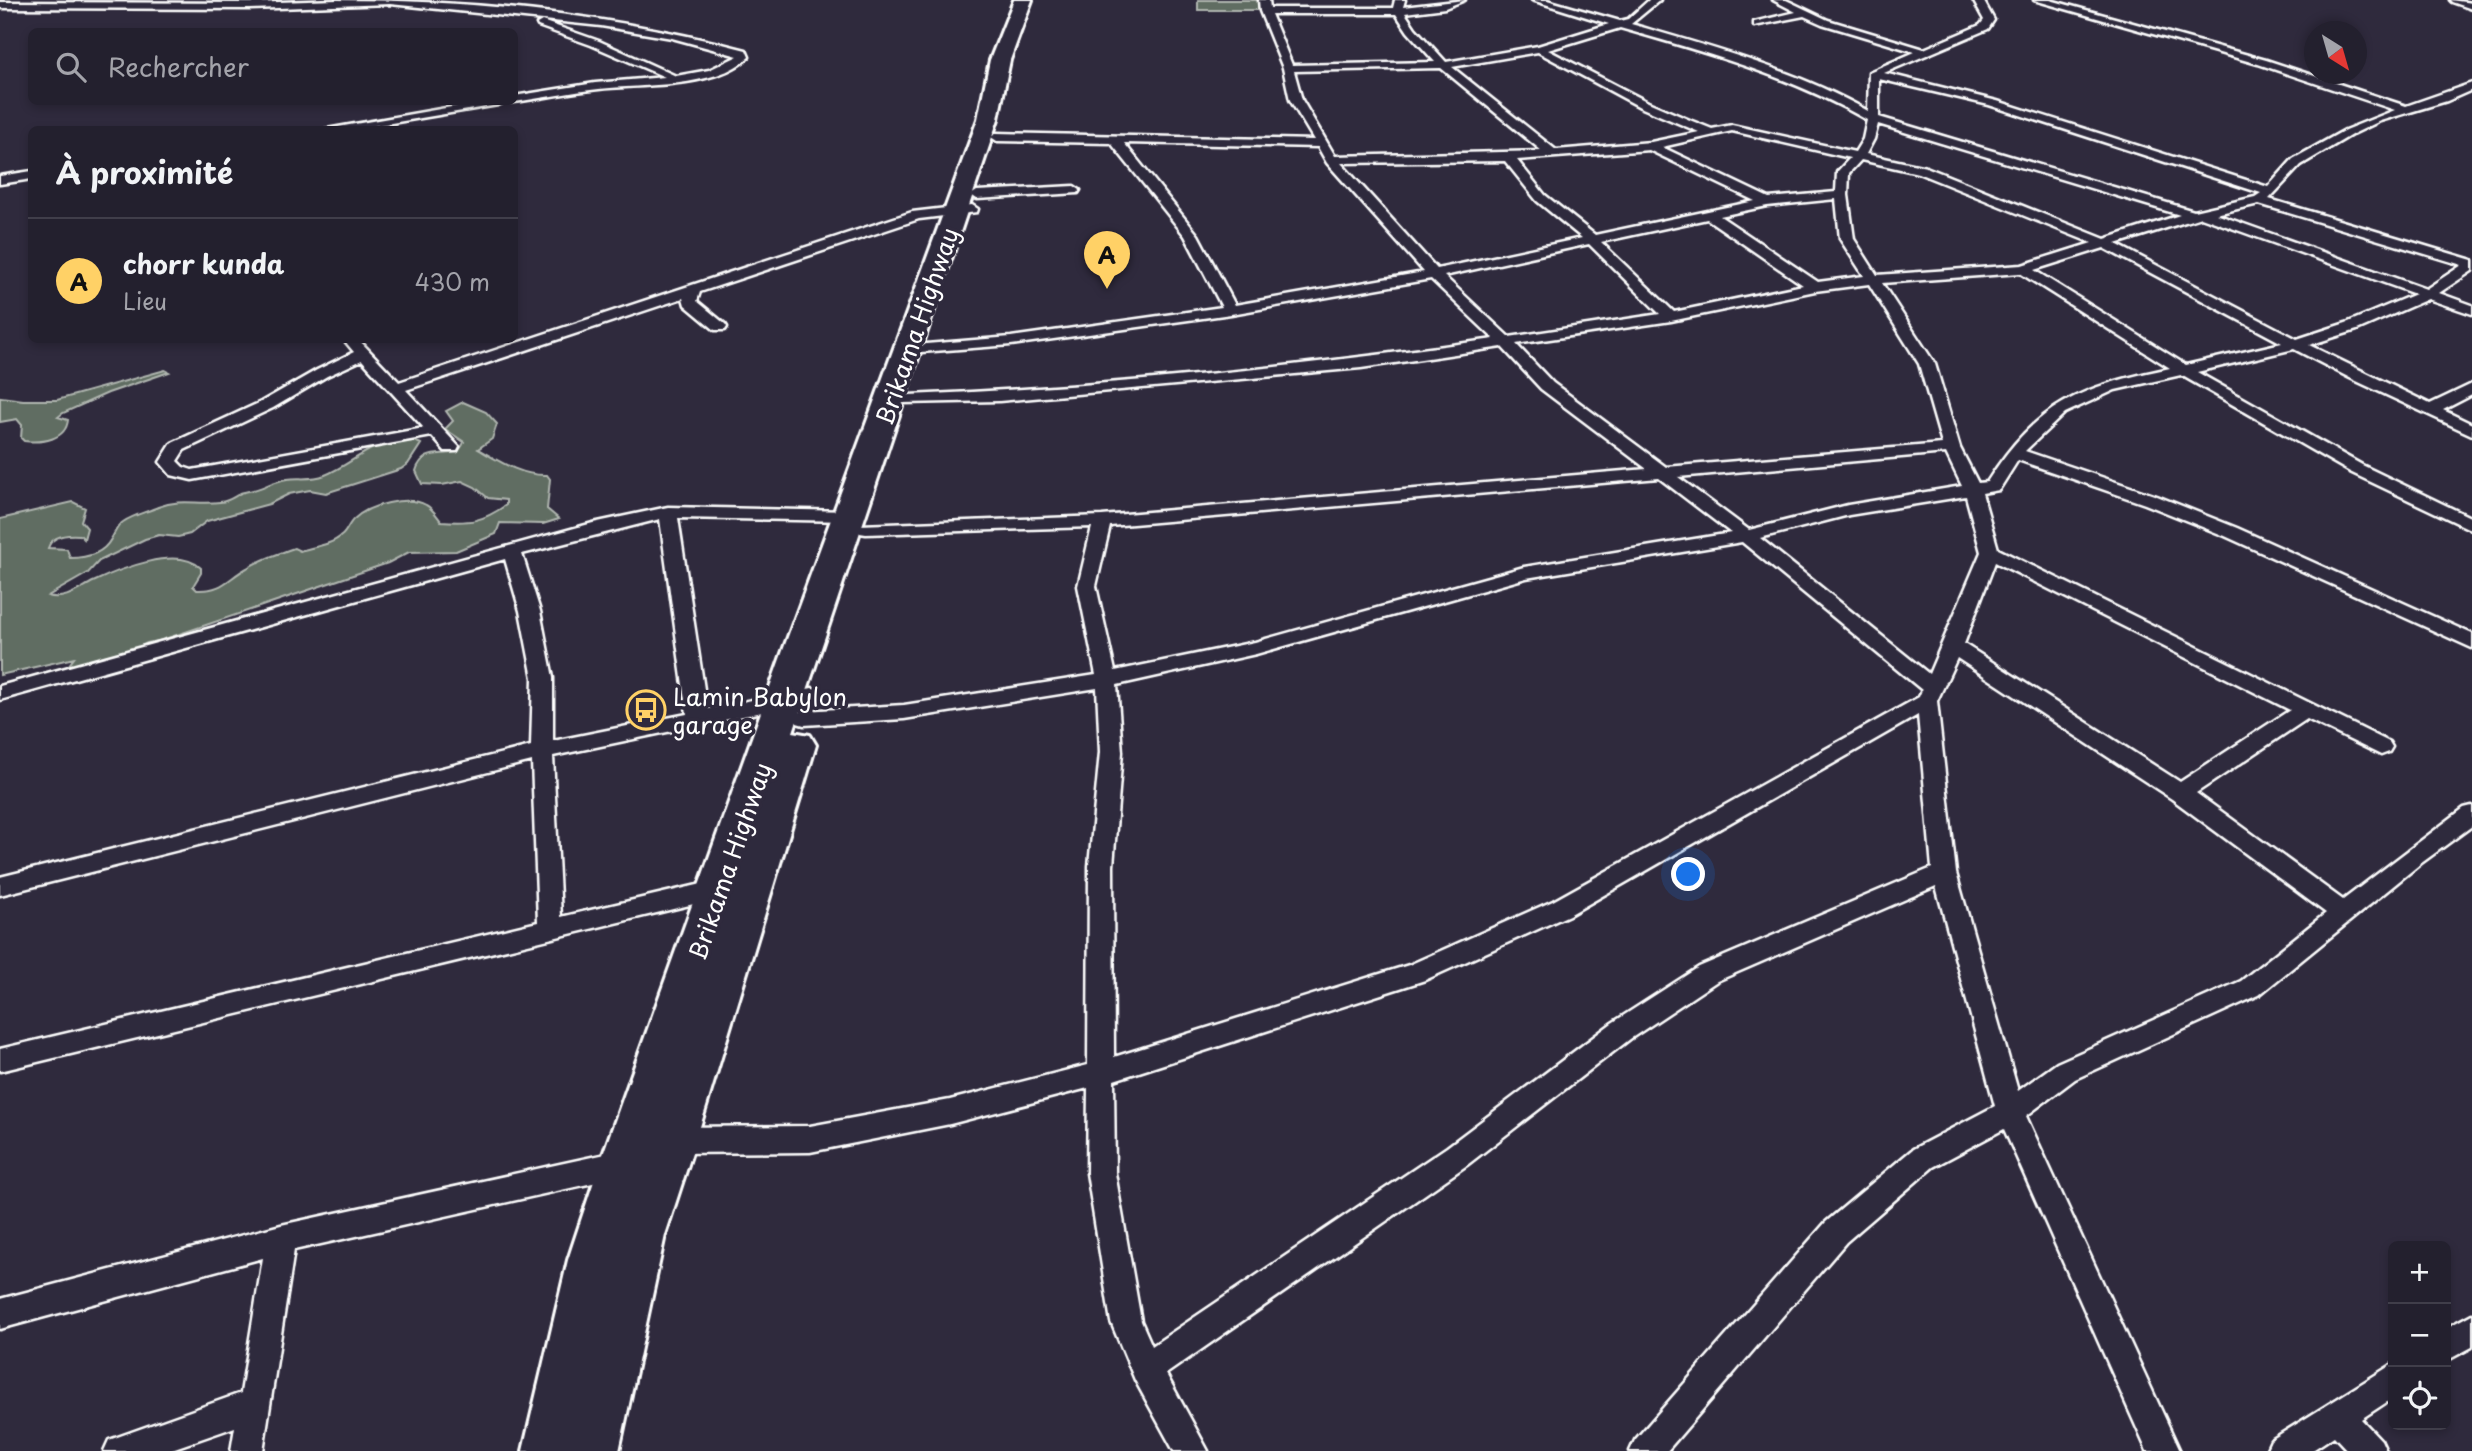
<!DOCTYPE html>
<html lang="fr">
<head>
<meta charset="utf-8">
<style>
	:root { --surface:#23202e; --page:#2f2d3a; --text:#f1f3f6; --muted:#a3a3aa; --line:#403e4a; --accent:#ffd166 }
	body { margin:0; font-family:"Playpen Sans",sans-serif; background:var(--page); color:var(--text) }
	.controls { position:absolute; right:21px; bottom:21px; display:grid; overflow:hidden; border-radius:10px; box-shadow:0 4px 10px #0003 }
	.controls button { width:63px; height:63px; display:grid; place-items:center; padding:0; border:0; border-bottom:2px solid var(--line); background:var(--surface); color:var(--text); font:35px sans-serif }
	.compass { position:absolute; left:2304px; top:21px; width:63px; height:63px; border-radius:50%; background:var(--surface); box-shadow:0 4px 10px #0003; rotate:143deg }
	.you { position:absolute; left:1689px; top:875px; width:24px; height:24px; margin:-18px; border:5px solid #fff; border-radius:50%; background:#1a73e8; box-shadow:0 0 0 10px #1a73e833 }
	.badge { display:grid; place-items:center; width:46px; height:46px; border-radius:50%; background:var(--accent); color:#111; font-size:23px; font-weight:700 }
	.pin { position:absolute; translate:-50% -58px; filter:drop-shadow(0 2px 4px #0008) }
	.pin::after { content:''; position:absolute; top:37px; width:24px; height:21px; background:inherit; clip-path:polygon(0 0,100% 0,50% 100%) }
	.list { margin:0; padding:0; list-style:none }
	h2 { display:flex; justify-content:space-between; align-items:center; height:91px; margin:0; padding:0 28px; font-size:30px }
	h2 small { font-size:23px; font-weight:400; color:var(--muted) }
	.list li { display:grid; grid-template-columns:46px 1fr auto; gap:21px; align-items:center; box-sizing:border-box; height:126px; padding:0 28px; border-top:2px solid var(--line) }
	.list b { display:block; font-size:26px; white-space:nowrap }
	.list p { margin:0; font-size:23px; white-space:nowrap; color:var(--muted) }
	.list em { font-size:23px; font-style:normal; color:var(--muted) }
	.icon { flex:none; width:38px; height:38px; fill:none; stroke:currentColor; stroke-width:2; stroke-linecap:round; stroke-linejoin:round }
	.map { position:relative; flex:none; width:2472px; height:1451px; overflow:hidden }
	.search { position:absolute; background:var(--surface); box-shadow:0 4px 10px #0003; left:28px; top:28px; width:490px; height:77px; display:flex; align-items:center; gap:18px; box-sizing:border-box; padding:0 24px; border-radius:10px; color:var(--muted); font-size:26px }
	.panel { position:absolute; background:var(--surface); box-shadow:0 4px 10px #0003; left:28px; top:126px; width:490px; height:217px; border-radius:10px }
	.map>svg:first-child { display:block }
</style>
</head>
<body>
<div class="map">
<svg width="2472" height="1451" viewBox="0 0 2472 1451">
	<rect width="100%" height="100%" fill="#2f2a3d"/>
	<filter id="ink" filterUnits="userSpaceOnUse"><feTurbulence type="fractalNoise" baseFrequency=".0143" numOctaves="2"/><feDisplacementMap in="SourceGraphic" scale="14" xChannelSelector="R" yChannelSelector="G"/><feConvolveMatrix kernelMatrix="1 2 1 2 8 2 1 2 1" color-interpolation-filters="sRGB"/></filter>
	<g filter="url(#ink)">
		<!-- green -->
		<path fill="#606d62" stroke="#b0b6b0" stroke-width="2" d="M1198,0h60v10h-60z
			M165,370l4,2 -61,21 -45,20 -5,4 10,3c-2,20 -26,23 -44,21l-3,-3 1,-13 -5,-6 -17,3v-25l23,3h34z
			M463,402l23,10 11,12 -5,15 -14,10c21,12 43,27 69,26l3,4 -3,30 12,10 -16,5 -43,-1 -4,11 -40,17 -47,1 -21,11 -229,78 -12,2 -23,12 -59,15 9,-12 -74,17v-156l73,-17 12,6 -4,13 6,7 -3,11 -4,-4c-12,-1 -28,0 -32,13l19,1 3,9c16,0 33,-4 41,-19 4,-6 6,-13 12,-17 10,-7 24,-10 35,-15 24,-9 38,-2 62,-5 9,-1 12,-4 19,-8 2,-2 6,-2 10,-3 11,-2 19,-7 30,-10 15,-6 29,1 46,-6 30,-11 62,-49 96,-31l-13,20 -7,5 -75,24 -16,-3 -21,4 -20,10 -62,17 -17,13 -12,3 -19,-2 -14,4 -46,22 -11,12 -40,23c17,5 31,-7 45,-14 25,-12 84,-37 108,-14v5l-8,13 4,4c26,1 30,-11 50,-22 14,-9 31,-14 47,-20l6,3c13,-4 31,-6 41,-15 6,-4 7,-12 13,-17 14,-14 54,-24 72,-14 6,3 11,11 15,16 29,2 41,1 65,-16v-5l-18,-2 -13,-11 -13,-6 -20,4 -20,-1 -6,-13c9,-30 40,-6 48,-29l-19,-13 8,-8 -7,-10z"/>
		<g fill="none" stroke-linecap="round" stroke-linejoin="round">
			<!-- street casing -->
			<g stroke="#fff" stroke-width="5">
				<path id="street" d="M337,0c138,0 275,15 409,50l3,7c-34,32 -106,27 -150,32 -28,3 -57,9 -85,13h-3h3v-6l81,-13 70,-6 -74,-32 -53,-19 -1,-2 5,-3 57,20 77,35 33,-6 29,-14 -66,-18 -71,-12 -211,-22 -140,5 -250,-1v-6l250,1z
					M1259,0h10l1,8h123l2,-8h10l-2,7 62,-7 -20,8 -40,5 10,15 31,34 92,-16 71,-22 -77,-24h15l73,21 8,-2 21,-19h11l-29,24c79,23 165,46 237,87l1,-39 46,-20 -93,-28 -18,-8 -50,10v-4l42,-10 -23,-12h13l42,20 96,29 56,-24 4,-5 -11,-20h10l11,20 -6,9 -104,44 113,28 271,86 25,-28 52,-29 50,-20 -137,-46 -224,-64h16l216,60 140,46 66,-23v7l-25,11 -67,20 -27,13 -52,31 -32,34 203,61v11l-33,22 33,12v9l-44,-15 -71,31 -48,15 121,59 42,-20v11l-29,15 29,14v11l-122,-57 -56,-29 -97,23 165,93 110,53v12l-122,-58 -169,-97 -66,15 -50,23 -40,38 132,45 80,32 235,106v14l-247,-112 -80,-32 -127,-44 -19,30 -17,3 16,56 391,193 3,5 -3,5 -8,3 -74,-36 -111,74 147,107 121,-92 8,-2v20l-52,38 -161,131 -184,84 -49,37 154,335h-33l-143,-322 -71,38 -87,75 -179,209h-37l5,-11 191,-218 87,-73 82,-43 -59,-220 -219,95 -87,58 -163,126 -301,209 42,77h-34l-39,-71 -24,-58 -24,-149 1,-85 -138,36 -140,28 -139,1 -10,-4 -4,-9 4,-9 10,-4 139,-1 140,-26 138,-35 1,-199 11,-114 -3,-64 -193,31 -100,6 -7,-2 -3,-5 3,-5 7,-2 100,-6 192,-30 -18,-89 14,-59 -226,7 -6,-1 -3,-4 3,-4 242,-9 545,-47 -106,-80 -39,-42 -141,21 -362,33 -96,2 -2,-3 2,-3 6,-2c195,-8 392,-28 585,-56l-63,-60 -200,35 -220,31 -90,7 -3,-3 8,-5 85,-7 211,-30 -37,-71 -74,-93 -114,-2 -6,-4 6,-4 317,7 -24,-40 -7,-32 -23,-57zM1271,14h125l12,18 27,30 -143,3zM1620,28c84,24 171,48 247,92l-4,19 -8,13 -123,-27 -20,4 -20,-8 -44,-19 -100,-52zM1538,52l102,55 59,25 -48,10 -95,8 -104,-83zM1441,68l101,83 -207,5 -33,-56 -8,-29zM1879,79l110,26 272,88 -6,4 -61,14 -315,-94zM1878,124l302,91 -75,24 -179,-72 -60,-13 8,-15zM1732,131l118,27 -13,14 -1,20 -67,6 -107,-51zM1124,143l194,4 9,16 97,109 -189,33 -37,-70zM1649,150l106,51 -160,34 -50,-40 -28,-35zM1861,160l57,13 174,70 -70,22 -145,10 -23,-36 -6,-44 1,-22zM1505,161l32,40 45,37 -145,31 -96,-106zM1836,199l4,40 24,37 -46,6 -98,-66 47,-10zM2259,204l203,61 -36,24 -210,-75zM2201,217l214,77 -69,29 -49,16 -181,-95zM1707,219l96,66 -129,27 -73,-70zM1589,244l71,70 -151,23 -65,-61zM2104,248l178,95 -96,22 -152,-95zM2020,273l150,95c-89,19 -132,34 -183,114l-9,1 -18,-35 -25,-84 -53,-81zM1869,284l50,80 23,80 -276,23 -113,-84 -37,-39 155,-23 144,-30zM1946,453l16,33 -114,19 -99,25 -71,-53zM1659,478l72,55 -207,34 -269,75 -140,29 -19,-85 14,-60zM1966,496l15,56 -52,122 -169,-136 89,-23zM1742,542l180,148 -3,7 -366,204 -144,64 -295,92 -1,-191 9,-114 -5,-67 139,-31 270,-76zM1995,562l295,148 -110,72 -216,-138zM1957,658l215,141 154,114 -85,68 -184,82 -39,28 -62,-218 -19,-172zM1918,715l14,153 -233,99 -87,56 -165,124 -295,199 -11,-25 -26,-148 -1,-93 311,-100 144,-65z
					M2450,0l22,3v6l-20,-7z
					M480,102h24l-6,3 -148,25h-29z
					M32,171v8l-32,5v-8z
					M1074,186l6,4 -2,3 -101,6 -6,-4 6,-4z
					M972,205l6,4 -1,3 -58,7 -219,73 -3,9 28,23 2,3 -2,3h-10l-30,-25 -2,-7 -277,92 53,57 -2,4h-12l-13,-15 -240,44 -21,-5 -11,-13 12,-19 89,-41 56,-32 37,-18 -10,-12h15l40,42 513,-170zM362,360l62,68 -232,42 -9,-3 -6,-6 7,-11 89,-42 54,-32z
					M668,507l182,4 9,5 -9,5 -172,-3 29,191 105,-21 7,2 3,5 -3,5 -266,56 8,161 158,-37 8,2 4,7 -4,7 -727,175v-22l538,-127 -6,-161 -532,134v-18l531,-131 2,-68 -13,-67 -15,-52 -505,141v-14l593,-163zM660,519l27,195 -134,27v-63l-13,-67 -18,-57z
					M624,1150l10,4 4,9 -4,9 -10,4 -330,74 -31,201h-32l4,-24 -69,24h-62l5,-11 132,-47 22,-135 -263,71v-30l281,-74z
					M2472,1314v33l-26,14v-33z
					M2393,1364v34l-32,21 20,21 5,11h-38l-14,-15 -23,15h-45l5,-11z"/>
			</g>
			<!-- highway casing -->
			<g stroke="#fff" stroke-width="6">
				<path id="highway" d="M1014,0h18l-22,60 -12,59 -205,613 17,3 6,10 -120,395 -31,95 -46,216h-96l45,-191 32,-97 185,-518 193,-526 12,-59z"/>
			</g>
			<!-- street -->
			<use href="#street" fill="#2f2a3d" fill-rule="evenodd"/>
			<!-- highway -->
			<use href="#highway" fill="#2f2a3d" fill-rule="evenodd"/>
		</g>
	</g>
	<!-- icons -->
	<defs>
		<g id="bus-ring" transform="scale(2.0125)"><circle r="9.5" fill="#2f2a3d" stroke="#ffd166" stroke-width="1.5"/><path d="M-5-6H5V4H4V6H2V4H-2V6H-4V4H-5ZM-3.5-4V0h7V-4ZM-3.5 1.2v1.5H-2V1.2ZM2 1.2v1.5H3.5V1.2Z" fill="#ffd166"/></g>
	</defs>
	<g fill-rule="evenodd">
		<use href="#bus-ring" x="646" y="710"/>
	</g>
	<g text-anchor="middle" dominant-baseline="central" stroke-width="7" stroke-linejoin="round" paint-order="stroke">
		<!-- street labels -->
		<g font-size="24" fill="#fff" stroke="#2f2a3d">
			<text transform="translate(916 326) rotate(-71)">Brikama Highway</text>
			<text transform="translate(729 861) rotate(-71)">Brikama Highway</text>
		</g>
		<!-- poi labels -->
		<g font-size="24" fill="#fff" stroke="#2f2a3d" text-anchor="start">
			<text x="673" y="696">Lamin Babylon<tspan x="673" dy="28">garage</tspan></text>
		</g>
	</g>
</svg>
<div class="controls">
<button>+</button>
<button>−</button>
<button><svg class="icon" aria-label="locate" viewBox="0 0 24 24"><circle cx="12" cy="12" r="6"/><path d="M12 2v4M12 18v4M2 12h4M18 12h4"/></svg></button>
</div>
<svg class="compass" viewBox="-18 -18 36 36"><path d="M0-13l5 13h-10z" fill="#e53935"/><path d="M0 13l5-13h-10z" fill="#a3a3aa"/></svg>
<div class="you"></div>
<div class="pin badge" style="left:1107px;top:289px">A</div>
<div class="search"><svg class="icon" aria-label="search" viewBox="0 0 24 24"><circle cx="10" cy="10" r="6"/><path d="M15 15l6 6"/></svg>Rechercher</div>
<section class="panel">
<h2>À proximité<small></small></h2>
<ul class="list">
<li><span class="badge">A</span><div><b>chorr kunda</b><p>Lieu</p></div><em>430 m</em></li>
</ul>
</section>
</div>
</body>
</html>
